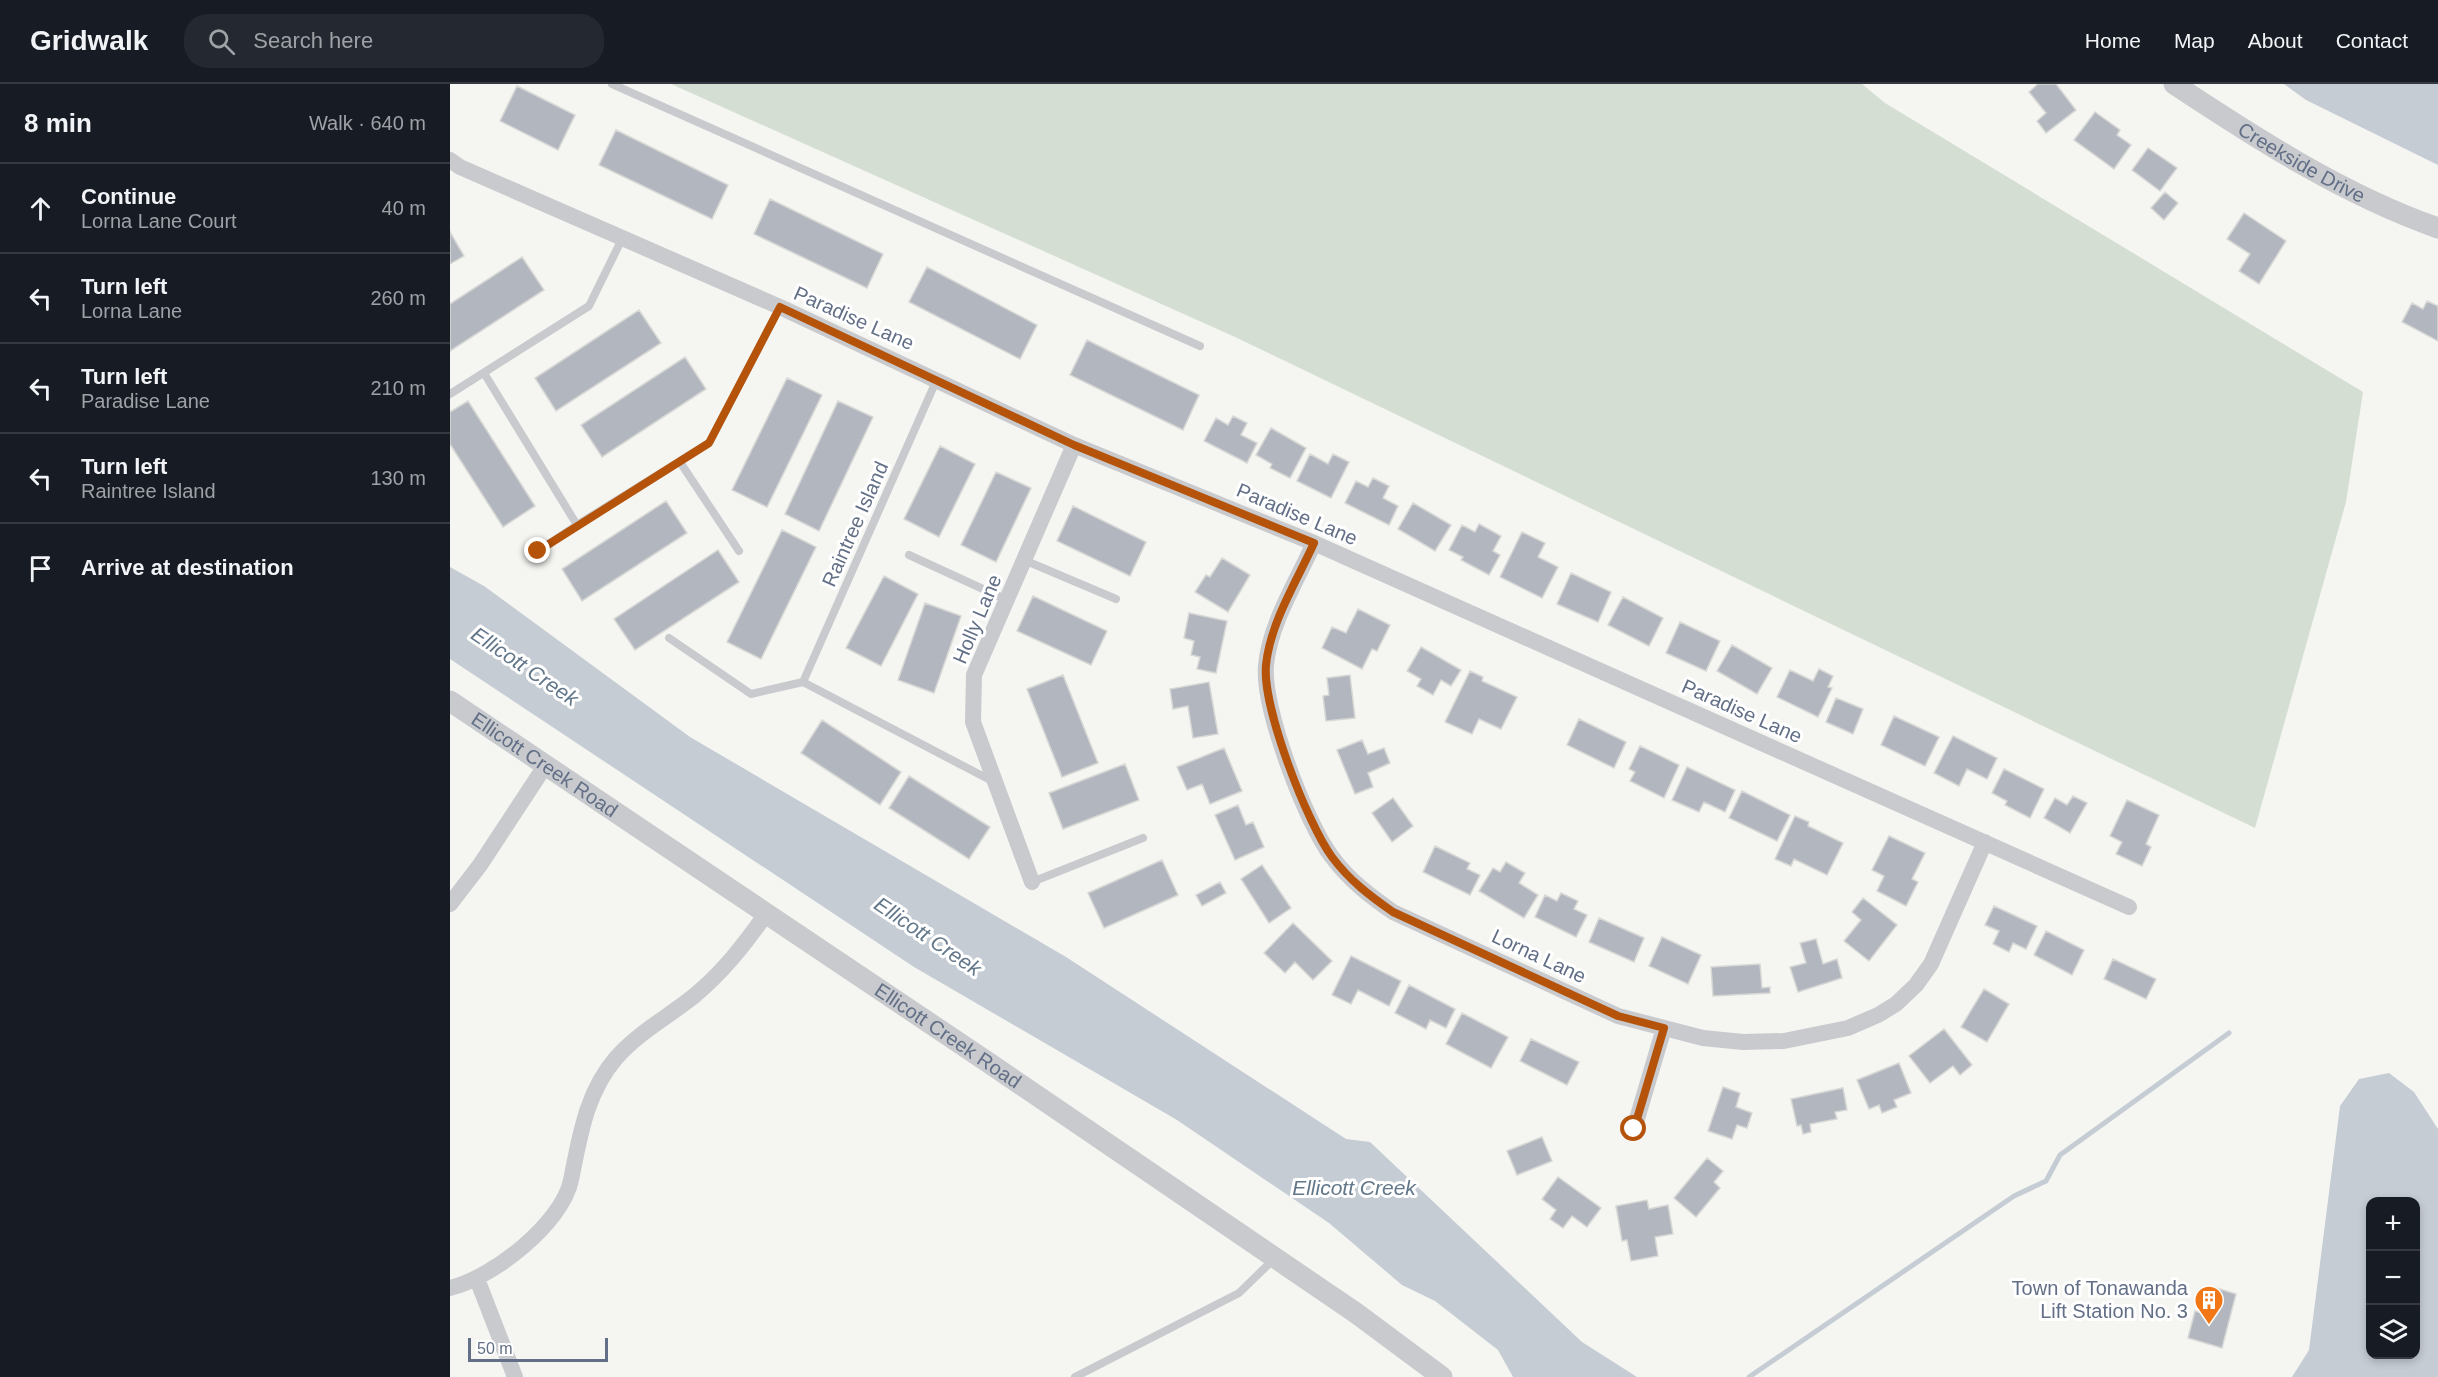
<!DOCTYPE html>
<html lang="en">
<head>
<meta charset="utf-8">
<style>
	:root { --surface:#171b24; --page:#242831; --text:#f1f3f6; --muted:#9ea1a6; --line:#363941 }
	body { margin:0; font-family:Arial,sans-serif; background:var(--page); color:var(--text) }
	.controls { position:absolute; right:18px; bottom:18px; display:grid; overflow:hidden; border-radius:12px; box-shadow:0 3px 9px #0003 }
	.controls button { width:54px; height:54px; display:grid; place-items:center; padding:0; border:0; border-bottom:2px solid var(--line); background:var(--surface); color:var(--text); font:30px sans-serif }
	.scale { position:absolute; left:18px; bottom:15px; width:140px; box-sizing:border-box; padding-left:6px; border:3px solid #626f86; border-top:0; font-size:16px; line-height:21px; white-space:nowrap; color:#626f86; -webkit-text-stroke:4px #fff; paint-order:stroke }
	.stop { position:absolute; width:18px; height:18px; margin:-14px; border:4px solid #b45309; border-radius:50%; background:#fff }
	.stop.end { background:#b45309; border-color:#fff; box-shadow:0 2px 6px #0008 }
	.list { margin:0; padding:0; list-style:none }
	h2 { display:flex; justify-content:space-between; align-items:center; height:78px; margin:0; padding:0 24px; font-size:26px }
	h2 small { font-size:20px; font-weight:400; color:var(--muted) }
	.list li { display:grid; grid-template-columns:39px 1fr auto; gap:18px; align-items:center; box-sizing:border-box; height:90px; padding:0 24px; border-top:2px solid var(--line) }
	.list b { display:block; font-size:22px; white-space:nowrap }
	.list p { margin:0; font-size:20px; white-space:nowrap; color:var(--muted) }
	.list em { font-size:20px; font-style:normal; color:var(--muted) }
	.icon { flex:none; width:33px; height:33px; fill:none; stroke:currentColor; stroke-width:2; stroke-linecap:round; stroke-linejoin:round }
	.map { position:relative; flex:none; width:1988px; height:1293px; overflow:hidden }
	header { display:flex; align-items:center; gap:36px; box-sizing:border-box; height:84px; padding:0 30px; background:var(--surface); border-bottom:2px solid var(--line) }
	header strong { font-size:28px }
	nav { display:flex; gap:33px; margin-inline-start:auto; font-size:21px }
	.search { width:420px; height:54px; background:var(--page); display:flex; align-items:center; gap:15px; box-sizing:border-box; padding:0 21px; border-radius:24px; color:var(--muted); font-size:22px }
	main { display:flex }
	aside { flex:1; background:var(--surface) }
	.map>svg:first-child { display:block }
</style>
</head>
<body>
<header>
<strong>Gridwalk</strong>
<div class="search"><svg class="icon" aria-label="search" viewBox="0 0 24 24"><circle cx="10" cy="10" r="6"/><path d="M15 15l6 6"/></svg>Search here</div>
<nav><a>Home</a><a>Map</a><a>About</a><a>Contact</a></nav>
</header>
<main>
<aside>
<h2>8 min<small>Walk · 640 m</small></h2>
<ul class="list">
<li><svg class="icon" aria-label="ahead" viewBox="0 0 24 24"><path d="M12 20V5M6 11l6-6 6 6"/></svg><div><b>Continue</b><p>Lorna Lane Court</p></div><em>40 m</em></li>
<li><svg class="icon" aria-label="left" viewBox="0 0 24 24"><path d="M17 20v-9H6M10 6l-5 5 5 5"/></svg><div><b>Turn left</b><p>Lorna Lane</p></div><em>260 m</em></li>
<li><svg class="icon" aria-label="left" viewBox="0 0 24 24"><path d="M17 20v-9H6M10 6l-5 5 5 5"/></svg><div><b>Turn left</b><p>Paradise Lane</p></div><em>210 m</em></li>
<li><svg class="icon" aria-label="left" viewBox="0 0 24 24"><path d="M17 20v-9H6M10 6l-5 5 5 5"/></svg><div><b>Turn left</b><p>Raintree Island</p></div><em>130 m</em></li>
<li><svg class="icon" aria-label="arrive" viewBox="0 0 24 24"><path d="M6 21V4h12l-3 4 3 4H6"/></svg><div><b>Arrive at destination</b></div></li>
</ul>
</aside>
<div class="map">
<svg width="1988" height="1293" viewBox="0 0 1988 1293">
	<rect width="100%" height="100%" fill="#f5f6f2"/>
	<!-- green -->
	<path fill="#d5ded3" d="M221,0h1191l23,19 478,289 -17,110 -91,326 -1020,-491z"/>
	<!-- water -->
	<path fill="#c5ccd3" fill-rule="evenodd" d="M1834,0h154v81l-132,-65z
		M0,483l34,19 206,151 376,220 280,182 24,3 212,200 55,35h-124l-15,-27 -63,-49 -33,-16 -73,-62 -152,-103 -263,-153 -464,-308z
		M1939,989l25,19 24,37v248h-146l17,-27 31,-244 19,-27zM1920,1118h46v152h-46z"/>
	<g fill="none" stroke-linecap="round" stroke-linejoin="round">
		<!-- stream -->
		<path stroke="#c5ccd3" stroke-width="5" d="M1299,1293l265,-181 32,-15 14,-26 169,-122"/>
	</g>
	<!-- building -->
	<path fill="#b2b7bf" stroke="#d7d7d5" stroke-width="1.5" d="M1588,0h18l20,26 -30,23 -9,-12 9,-8 -17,-21z
		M67,2l58,29 -17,35 -58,-29z
		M1645,28l25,18 -3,5 14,10 -17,24 -40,-29z
		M166,46l112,55 -16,34 -113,-54z
		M1698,64l29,20 -17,23 -28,-21z
		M1715,108l13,11 -14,17 -13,-12z
		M320,115l113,55 -16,34 -113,-54z
		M1794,129l42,28 -27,43 -20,-13 11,-17 -23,-15z
		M0,148l14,24 -14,8z
		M72,173l22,33 -94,61v-47z
		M477,183l110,58 -17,34 -111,-57z
		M1977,217l11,5v35l-36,-19 10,-19 11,6z
		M189,226l22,33 -105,68 -21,-33z
		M637,256l112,55 -16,35 -113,-55z
		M235,273l21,32 -104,68 -21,-32z
		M337,294l35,17 -55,112 -35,-17z
		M18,317l67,105 -32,21 -53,-83v-32z
		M388,317l35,16 -54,114 -34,-17z
		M783,332l14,7 -6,12 16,8 -10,20 -43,-22 12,-23 12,7z
		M821,344l35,20 -16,30 -20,-10 2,-4 -16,-9z
		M490,362l35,18 -36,73 -35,-18z
		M860,370l18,10 5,-10 16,8 -18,36 -34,-17z
		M546,388l35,16 -35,74 -35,-17z
		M923,394l16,8 -6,12 15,8 -9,19 -44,-22 11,-22 12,6z
		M216,417l21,32 -105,68 -20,-32z
		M963,419l38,22 -16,26 -37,-22z
		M623,422l73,36 -16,34 -73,-35z
		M1029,440l22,12 -8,15 7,4 -11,20 -28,-15 2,-3 -14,-7 13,-25 13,7z
		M332,446l34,17 -55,112 -34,-17z
		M1072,448l23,11 -7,14 20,10 -16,31 -42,-21z
		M268,466l21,32 -104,68 -21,-31z
		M772,474l28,17 -22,37 -33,-20 11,-17 4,2z
		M1121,489l40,19 -13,30 -41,-18z
		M434,492l34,18 -37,72 -35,-18z
		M583,512l74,35 -16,34 -74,-34z
		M1173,513l40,21 -14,28 -41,-21z
		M475,519l36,13 -27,77 -36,-13z
		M908,525l32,16 -13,26 -5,-2 -10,20 -40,-21 10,-21 14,6z
		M739,529l38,8 -11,52 -19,-4 3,-12 -9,-2 3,-14 -10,-3z
		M1230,538l40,19 -14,30 -40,-18z
		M1282,561l40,23 -15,26 -40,-23z
		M971,563l40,23 -10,16 -10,-6 -8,15 -16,-9 4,-7 -14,-8z
		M1369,585l14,7 -5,11 4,1 -14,29 -41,-20 13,-27 23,11z
		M1020,587l13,6 -1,4 35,16 -16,32 -22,-10 -7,15 -27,-12z
		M613,591l35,88 -36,14 -35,-88z
		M900,591l5,43 -29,3 -3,-25 6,-1 -2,-17z
		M759,598l9,52 -25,4 -5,-32 -15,3 -3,-20z
		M1386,614l27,11 -10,25 -27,-12z
		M1444,632l45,21 -14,29 -44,-21z
		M1129,635l47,23 -12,26 -47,-23z
		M372,636l79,52 -21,33 -79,-52z
		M1503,652l44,22 -10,21 -20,-10 -8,17 -25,-13z
		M912,656l6,14 16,-6 6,15 -22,10 5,14 -18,7 -18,-44z
		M1190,662l39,19 -15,33 -34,-17 5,-9 -6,-3z
		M774,664l18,43 -32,13 -8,-20 -15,6 -10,-23z
		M675,680l14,36 -76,29 -14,-36z
		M1237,683l48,23 -10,22 -21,-10 -5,10 -27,-12z
		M1554,685l40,20 -14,29 -25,-13 2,-4 -15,-8z
		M459,692l81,51 -21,32 -80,-51z
		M1292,707l48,24 -13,26 -48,-23z
		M1623,712l14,7 -17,30 -26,-15 11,-20 12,7z
		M943,714l20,28 -21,16 -20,-29z
		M1677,716l32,15 -13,29 5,3 -9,19 -26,-12 6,-12 -12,-6z
		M788,721l8,20 7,-3 11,25 -29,13 -20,-45z
		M1345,732l14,6 -1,4 35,17 -16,32 -33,-16 -3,7 -16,-7z
		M1439,752l36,17 -13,26 6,3 -12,24 -29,-15 7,-15 -12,-6z
		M985,762l35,17 -3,6 13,6 -10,20 -47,-23z
		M712,776l16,35 -74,33 -16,-35z
		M1056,778l19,11 -6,10 19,12 -14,23 -45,-27 14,-23 7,4z
		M812,781l29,43 -22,15 -28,-44z
		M770,798l6,11 -24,13 -6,-11z
		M1111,809l17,8 -4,8 13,6 -11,22 -41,-20 10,-22 12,6z
		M1413,814l34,27 -28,36 -25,-20 17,-21 -9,-8z
		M1544,822l43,20 -11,23 -13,-6 -4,9 -16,-8 6,-13 -14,-6z
		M1149,834l45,20 -10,24 -45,-20z
		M843,839l39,38 -19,19 -18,-18 -10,11 -21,-20z
		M1596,847l38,19 -12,25 -38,-20z
		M1212,853l39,18 -13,29 -39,-18z
		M1366,855l7,25 14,-5 5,19 -44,14 -8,-25 16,-4 -6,-20z
		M901,872l50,25 -12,25 -31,-16 -7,14 -19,-9z
		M1663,875l43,20 -10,20 -42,-20z
		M1310,880l2,24 8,-1v6l-57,3 -2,-29z
		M959,901l46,24 -9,19 -16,-8 -4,9 -31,-16z
		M1534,905l25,15 -22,38 -26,-15z
		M1012,929l46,24 -17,31 -45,-24z
		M1494,945l28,36 -12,10 -7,-9 -23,17 -21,-27z
		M1081,955l48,23 -12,23 -47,-24z
		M1449,979l12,30 -17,7 3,7 -15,6 -3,-8 -10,4 -12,-29z
		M1273,1003l17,6 -4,14 16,6 -5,15 -10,-3 -5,14 -24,-8z
		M1393,1004l4,22 -12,2 2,7 -27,5 1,8 -8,2 -2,-9 -4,1 -6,-27z
		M1092,1053l10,24 -35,14 -10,-24z
		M1257,1074l16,13 -9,11 6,6 -24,29 -22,-19z
		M1108,1093l43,31 -14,19 -15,-11 -9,12 -13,-9 6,-9 -14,-11z
		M1197,1116l2,9 19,-4 5,29 -18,3 3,19 -27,5 -4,-21 -5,1 -6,-35z
		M1763,1203l23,7 -14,54 -34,-10 7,-27 11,3z"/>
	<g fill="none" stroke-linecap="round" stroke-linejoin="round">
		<!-- service -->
		<path stroke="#c8cace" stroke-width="8" d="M162,0l588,262
			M34,289l93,152 132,-82 71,-136
			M0,310l139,-88 33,-67
			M230,378l59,89
			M88,467l39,-26
			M459,471l98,45
			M574,476l92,39
			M219,554l82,56 52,-12 191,100
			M353,598l134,-303
			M582,798l111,-44
			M625,1293l164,-84 36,-35"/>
		<!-- minor -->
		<path stroke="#c8cace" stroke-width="16" d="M0,76l10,7 320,140 294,138 240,98 815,364
			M864,459c-17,38 -44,80 -48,122 -4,43 40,158 66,192 17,23 38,39 61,55l225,104 85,22 40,4 41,-1 64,-13 30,-13 18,-11 20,-19 15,-21 54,-122
			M582,798l-59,-160 1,-47 100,-230
			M0,820l30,-39 65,-99
			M1184,1045l30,-101
			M27,1195l38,98
			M0,1204c42,-10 112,-64 121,-108 9,-44 15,-87 45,-122 23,-26 52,-41 78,-62 29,-24 50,-51 72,-82"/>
		<!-- tertiary -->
		<g stroke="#c8cace" stroke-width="21">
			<path id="s1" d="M1724,0c83,55 170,111 264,144"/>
			<path id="s2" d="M0,617l539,362 367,250 86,64"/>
		</g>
	</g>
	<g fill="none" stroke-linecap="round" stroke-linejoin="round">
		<!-- route -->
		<path stroke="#b45309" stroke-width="8" d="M88,467l171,-108 71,-136 294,138 240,98c-17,38 -44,80 -48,122 -4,42 41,158 66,192 17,23 38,39 61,55l225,104 46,12 -30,101"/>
	</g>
	<!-- icons -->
	<defs>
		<g id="building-pin" transform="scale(1.5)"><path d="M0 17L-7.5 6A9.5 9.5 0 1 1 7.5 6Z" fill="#f17717" stroke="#fff"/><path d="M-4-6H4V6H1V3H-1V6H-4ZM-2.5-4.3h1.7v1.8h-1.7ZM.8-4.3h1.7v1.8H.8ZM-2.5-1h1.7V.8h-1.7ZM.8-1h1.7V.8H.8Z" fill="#fff"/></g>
	</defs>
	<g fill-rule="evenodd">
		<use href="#building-pin" x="1759" y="1216"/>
	</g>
	<g text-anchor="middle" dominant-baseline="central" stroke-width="6" stroke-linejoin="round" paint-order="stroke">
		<!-- street labels -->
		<g font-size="20" fill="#626f86" stroke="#fff">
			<text stroke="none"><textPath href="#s1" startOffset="150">Creekside Drive</textPath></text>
			<text transform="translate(404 234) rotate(24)">Paradise Lane</text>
			<text transform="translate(847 430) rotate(23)">Paradise Lane</text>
			<text transform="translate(405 440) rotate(-66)">Raintree Island</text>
			<text transform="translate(527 535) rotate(-67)">Holly Lane</text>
			<text transform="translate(1292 627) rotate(24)">Paradise Lane</text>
			<text stroke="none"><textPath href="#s2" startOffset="114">Ellicott Creek Road</textPath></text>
			<text transform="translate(1089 872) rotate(25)">Lorna Lane</text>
			<text stroke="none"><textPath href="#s2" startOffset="600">Ellicott Creek Road</textPath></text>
		</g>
		<!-- poi labels -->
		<g font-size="20" fill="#626f86" stroke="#fff" text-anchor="end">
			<text x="1738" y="1204">Town of Tonawanda<tspan x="1738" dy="23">Lift Station No. 3</tspan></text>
		</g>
		<!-- water labels -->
		<g font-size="21" font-style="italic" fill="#63778a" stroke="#fff">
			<text transform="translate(75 582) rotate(34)">Ellicott Creek</text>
			<text transform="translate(478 852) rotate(34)">Ellicott Creek</text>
			<text x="904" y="1103">Ellicott Creek</text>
		</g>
	</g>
</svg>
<div class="controls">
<button>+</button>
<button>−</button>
<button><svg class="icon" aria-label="layers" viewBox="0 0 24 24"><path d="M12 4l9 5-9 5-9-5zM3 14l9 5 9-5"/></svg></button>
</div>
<div class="scale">50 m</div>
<div class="stop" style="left:1184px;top:1045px"></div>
<div class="stop end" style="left:88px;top:467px"></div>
</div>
</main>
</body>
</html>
